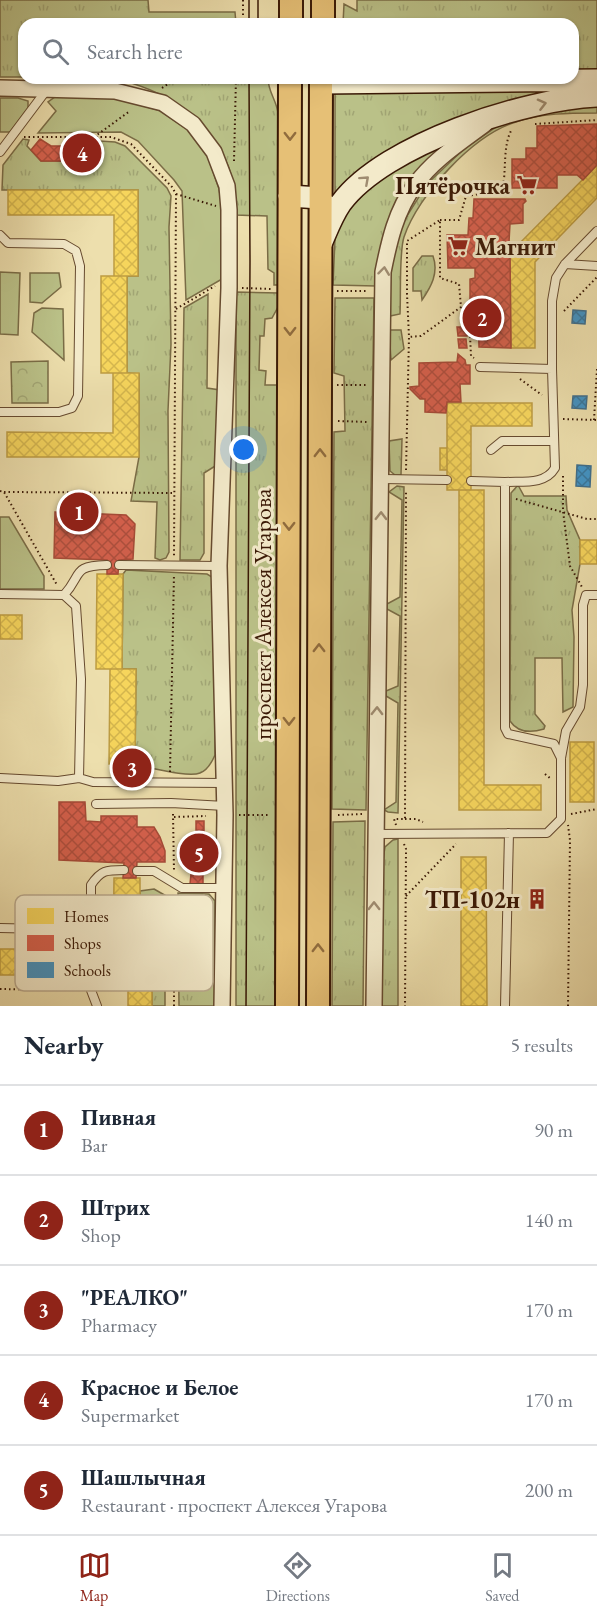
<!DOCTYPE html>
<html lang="en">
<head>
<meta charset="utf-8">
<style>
	:root { --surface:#fff; --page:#f2f2f3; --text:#1f2937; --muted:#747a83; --line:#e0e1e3; --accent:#8f2418 }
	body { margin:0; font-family:"EB Garamond",serif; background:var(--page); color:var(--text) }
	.you { position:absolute; left:244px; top:450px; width:21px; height:21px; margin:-15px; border:4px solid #fff; border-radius:50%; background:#1a73e8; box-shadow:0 0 0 9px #1a73e833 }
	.badge { display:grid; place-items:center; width:39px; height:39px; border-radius:50%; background:var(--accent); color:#fff; font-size:20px; font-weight:700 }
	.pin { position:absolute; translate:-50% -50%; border:3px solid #fff; box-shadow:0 2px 6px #0006 }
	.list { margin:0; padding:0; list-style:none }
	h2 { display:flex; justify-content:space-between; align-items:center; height:78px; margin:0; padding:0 24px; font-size:26px }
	h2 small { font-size:20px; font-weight:400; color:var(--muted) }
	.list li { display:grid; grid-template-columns:39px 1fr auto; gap:18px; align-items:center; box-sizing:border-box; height:90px; padding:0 24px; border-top:2px solid var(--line) }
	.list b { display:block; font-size:22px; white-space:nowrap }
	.list p { margin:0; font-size:20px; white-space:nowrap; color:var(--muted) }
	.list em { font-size:20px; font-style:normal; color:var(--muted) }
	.icon { flex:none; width:33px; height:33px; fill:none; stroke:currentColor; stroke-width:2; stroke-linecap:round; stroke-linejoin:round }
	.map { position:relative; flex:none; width:597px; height:1006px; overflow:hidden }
	.search { position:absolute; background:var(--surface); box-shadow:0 2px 4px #0004; left:18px; right:18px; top:18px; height:66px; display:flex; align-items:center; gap:15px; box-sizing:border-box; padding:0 21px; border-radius:18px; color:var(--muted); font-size:22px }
	.sheet { height:528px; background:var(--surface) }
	nav { display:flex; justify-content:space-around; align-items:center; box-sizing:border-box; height:84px; border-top:2px solid var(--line); background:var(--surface); font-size:16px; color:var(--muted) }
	nav a { display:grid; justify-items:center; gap:3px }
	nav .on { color:var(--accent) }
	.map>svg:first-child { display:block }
</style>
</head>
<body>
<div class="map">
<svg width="597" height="1006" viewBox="0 0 597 1006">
	<defs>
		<pattern id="grass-tufts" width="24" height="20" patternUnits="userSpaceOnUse" patternTransform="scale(1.5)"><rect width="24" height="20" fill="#bac188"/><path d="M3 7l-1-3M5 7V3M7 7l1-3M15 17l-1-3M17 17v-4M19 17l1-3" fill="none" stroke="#a1a574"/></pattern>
		<pattern id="forest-crowns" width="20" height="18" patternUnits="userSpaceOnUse" patternTransform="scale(1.5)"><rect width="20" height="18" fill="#bac188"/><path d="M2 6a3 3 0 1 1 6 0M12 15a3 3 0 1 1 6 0" fill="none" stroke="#a1a574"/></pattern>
		<pattern id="homes-cross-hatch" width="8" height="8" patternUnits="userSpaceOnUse" patternTransform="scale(1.5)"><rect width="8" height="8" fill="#f6d55c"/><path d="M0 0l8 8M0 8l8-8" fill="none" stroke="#d4b64e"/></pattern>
		<pattern id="shops-cross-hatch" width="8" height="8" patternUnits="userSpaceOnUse" patternTransform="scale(1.5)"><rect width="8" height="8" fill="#d6604d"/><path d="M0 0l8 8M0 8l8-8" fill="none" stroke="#af4e3e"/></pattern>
		<pattern id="schools-cross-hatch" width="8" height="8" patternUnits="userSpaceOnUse" patternTransform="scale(1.5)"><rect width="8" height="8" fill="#4393c3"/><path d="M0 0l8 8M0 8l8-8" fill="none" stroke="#39779c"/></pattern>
	</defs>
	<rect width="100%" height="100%" fill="#eddfad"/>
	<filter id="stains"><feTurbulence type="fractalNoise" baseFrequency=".00333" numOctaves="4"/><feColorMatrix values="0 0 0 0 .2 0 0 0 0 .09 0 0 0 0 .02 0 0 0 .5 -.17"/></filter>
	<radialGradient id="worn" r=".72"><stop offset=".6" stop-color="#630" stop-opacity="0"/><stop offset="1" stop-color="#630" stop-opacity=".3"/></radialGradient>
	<!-- grass -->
	<path fill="url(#grass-tufts)" stroke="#7a6c46" stroke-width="1.5" d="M0,0h148l1,12h86l1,12h-212v53h-24z
		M357,0h240v75h-24v-51h-230l1,-20 13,7z
		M87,78h181c0,14 8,21 10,35l1,172h-5v-12l-6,-4 -1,-53 -31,-1c-1,-9 -1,-19 -2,-28 -11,-58 -60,-94 -114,-107 -10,-3 -22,-2 -33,-2z
		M597,87l-73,11 -189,99v-104z
		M597,104v9c-27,0 -56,0 -81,9 -43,13 -98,73 -112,115 -5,15 -3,59 -4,77l-10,2v-57l15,-40 22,-35 38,-36 46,-31z
		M466,134l-46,36 -44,116 -43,-1 2,-46 4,-14 7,-12 36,-38z
		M23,139l6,1 -2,6 14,15h43v-21l31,2 10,4 42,42 4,8 -2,31 2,117 -3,67 1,141 -3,6 -6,2 -5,-2 2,-56 -26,-1 8,-44v-83l-12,-1v-97h11v-86h-136l1,-25z
		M422,256h11c6,17 -2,31 -11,44l-1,-9h-8v-23z
		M236,292l43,1 -1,14 -6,11 -7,1 -1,17h-4l-1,34 7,1 -1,14h13l-3,621h-39z
		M208,294l-1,94 13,2v73l-16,10v80l-4,7h-20l4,-252z
		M335,298h39l-8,512 -34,-1 2,-377 11,-1 -1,-55 -10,-3z
		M389,330h12l3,19 -13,11z
		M402,439l-1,36h-6l-5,-4 -1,-30z
		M518,485l6,11h42l1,14 13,30v24l-8,46 2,27 -1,70 -10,5 -1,-54h-27v56l10,12 -1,3c-13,4 -26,4 -34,-8l1,-228z
		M397,486l7,1 -6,326 -10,-1 -4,-2 12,-8 2,-99 -12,-7v-5l12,-5 2,-70 -13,-7v-5l13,-7 2,-97 -13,-8z
		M126,570l81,4 5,3 4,7 -1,171c-3,7 -7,15 -15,18 -12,5 -51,-6 -65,-8l1,-96h-14l1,-95z
		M365,821l-2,185h-31l1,-184z
		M398,839v167h-16l1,-146 2,-13 8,-7z
		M154,889l14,8 1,63 -4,15v31h-13l-1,-35h-11v-80z
		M178,893l31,1 6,7v105h-36z"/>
	<!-- forest -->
	<path fill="url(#forest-crowns)" stroke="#7a6c46" stroke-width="1.5" d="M48,361v42h-36l-1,-41z"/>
	<!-- green -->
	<path fill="#bac188" stroke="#7a6c46" stroke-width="1.5" d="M55,97h56l47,13 30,20 20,27 11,32 4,23 -1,67 -36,21 -4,-109 -8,-11 -36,-39 -17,-9 -83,1 18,-22 -8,-9z
		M0,98h18l10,3v7l-18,24h-10z
		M0,272l20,1 -2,62 -18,-1z
		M30,273h29l2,14 -19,16 -12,-1z
		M42,308l21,1 1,51 -32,-28 2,-19z
		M0,517h9l35,59v13h-44z"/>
	<!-- homes -->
	<path fill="url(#homes-cross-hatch)" stroke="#bd9c42" stroke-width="1.5" d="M597,165v33l-62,64v86h-24l-1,-95z
		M8,190h130v86h-24v-61h-106z
		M101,276h26v97h-26z
		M113,373h26v84h-132v-25l106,1z
		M447,403h85v23h-61v64h-24z
		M440,448h7v22h-7z
		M459,490h25v295h57v25h-82z
		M580,540h17v24h-17z
		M97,574h26l-1,95h-26z
		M0,615h22v24h-22z
		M110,669h26l-1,96 -26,-1z
		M570,742h24v60h-24z
		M461,857h25l1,149h-26z
		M114,878h26v93h-27z
		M530,889h13v19h-12z
		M0,949h20v26h-20z
		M152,971v35h-24v-34z"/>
	<!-- shops -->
	<path fill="url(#shops-cross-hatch)" stroke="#a74a37" stroke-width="1.5" d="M597,124v41l-14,15 -6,-5h-20v13h-45v-29h14v-11h11v-22z
		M40,139l11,7h32l1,15h-43l-10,-11z
		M474,199h51l1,2 -3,3v19l-13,1 -1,18 6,4 -5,7 1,95 -32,-1 -1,-41h-8v-27l5,-1v-10h-27l-1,-33h21l1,-17h4z
		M457,327h9l1,9h-9z
		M458,339h8l1,9h-8z
		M458,354l7,6 1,5h4v19h-10l1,18h-14l-1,11 -21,-1v-13h-5l-10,-10v-2l9,-1v-23l38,-1z
		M55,512l71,3 9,9 -2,35 -14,1 -1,14h-11v-14l-53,-2z
		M59,802h26l1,19 15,1v-6h36v11h17l6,10 5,14v11h-28l-1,16h-13l1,-15 -65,-3z
		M196,821h8v10l-8,-1z
		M197,834h8v11h-8z
		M195,848h8v9h-8z
		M196,860h8l-1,11h-7z
		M191,874l12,1v9h-13z"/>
	<!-- schools -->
	<path fill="url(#schools-cross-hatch)" stroke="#406e8a" stroke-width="1.5" d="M573,310l13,1 -1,13 -13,-1z
		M573,396h14l-1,13 -14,-1z
		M577,465l14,1 -1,21 -14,-1z"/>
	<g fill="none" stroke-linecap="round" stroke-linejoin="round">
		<!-- service casing -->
		<g stroke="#664a2f" stroke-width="10">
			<path id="service" d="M0,152l48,-64
				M0,235l8,8 56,1 12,7 4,15 -2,130 -6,12 -13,4h-59
				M565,264l32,2
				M480,367l72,2
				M491,450l11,-9h52
				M382,479l65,1
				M471,481l34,1
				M119,565l100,1
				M0,594l64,1
				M561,758l-7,-14 -46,-10 -3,-6v-246c18,-1 40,3 50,-14l-3,-99v-68l4,-23 9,-14 32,-33
				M0,778l58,3 21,-3 14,4 131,1
				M79,778l2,-99 -5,-73 -12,-11c19,-21 7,-29 43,-30
				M96,804l75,-1 54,3
				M375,834l172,-1 14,-14v-61l5,-27 14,-24 3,-22v-80l3,-10h11
				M137,871h17l28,17h41
				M0,928l91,2
				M97,1006l-8,-21 -2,-27 4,-14v-59c10,-15 15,-15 33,-15
				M505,1006l4,-173"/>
		</g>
		<!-- minor casing -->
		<g stroke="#664a2f" stroke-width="18">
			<path id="minor" d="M0,88l115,3 48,12 30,21 21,28 13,34 2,24v78l-10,278 6,249 -3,191
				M374,1006l9,-734c6,-30 13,-62 32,-87 18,-25 46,-43 70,-61"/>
		</g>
		<!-- secondary casing -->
		<g stroke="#391805" stroke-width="24">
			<path id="secondary" d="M321,83l276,-3
				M289,196l31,2 4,7 8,3
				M321,244c6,-14 11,-28 20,-41 44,-59 184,-104 256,-107"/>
		</g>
		<!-- primary casing -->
		<g stroke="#391805" stroke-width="26">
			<path id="primary" d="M291,0v24
				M323,0v24
				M287,1006l3,-928
				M318,1006l3,-928"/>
		</g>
		<!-- path -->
		<path stroke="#391805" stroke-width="2" stroke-dasharray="1.5 3" stroke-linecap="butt" d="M243,24v-24
			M178,78l58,2
			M162,88l15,-10
			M535,124l62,-4
			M24,137h87l20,7 41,43 4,7 -2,363
			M94,137l36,-26
			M234,161l2,-83
			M176,194l40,12
			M440,220h19l7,-24 36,-5c5,-19 0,-45 10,-62
			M242,288l30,1
			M337,291h31
			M462,308l7,6 2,42 3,2
			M176,309l39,-23
			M564,311l33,-34
			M520,379l22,16
			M337,385h30
			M563,419l34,1
			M594,420l3,-51
			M338,421l30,1
			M406,470l3,-133 -2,-43v-53l33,-21v58l19,6 2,23 -40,29 -12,1
			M563,476v35l7,55 12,21
			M0,491l4,1 53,93
			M4,492l171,1
			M516,499l71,20h10
			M170,772l4,-198
			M545,774l6,5
			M173,814l1,57
			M571,814l26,-5
			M239,815h30
			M338,815l24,-1
			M174,817l32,-1
			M405,819h11l7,3
			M396,825l-2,-6h11l1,-328
			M404,844l2,5 -1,157
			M406,896l50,-52
			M0,989l70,1 8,-2
			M174,1006v-111
			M568,1006l2,-166 -2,-15"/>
		<!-- service -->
		<use href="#service" stroke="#f3eaca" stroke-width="8"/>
		<!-- minor -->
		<use href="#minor" stroke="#f3eaca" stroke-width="15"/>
		<!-- secondary -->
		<use href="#secondary" stroke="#f3eaca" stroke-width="21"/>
		<!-- primary -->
		<use href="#primary" stroke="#e6c076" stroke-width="22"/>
		<!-- tram -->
		<path stroke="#391805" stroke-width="1.5" d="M249,24v-24
			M258,24v-24
			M246,1006l4,-745 -1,-183"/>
	</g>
	<!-- one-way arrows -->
	<defs><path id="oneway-chevron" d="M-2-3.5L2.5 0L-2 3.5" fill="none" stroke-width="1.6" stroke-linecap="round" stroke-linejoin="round" transform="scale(1.5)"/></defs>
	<g stroke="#9f8c71">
		<use href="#oneway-chevron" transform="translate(542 104) rotate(-14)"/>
		<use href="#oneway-chevron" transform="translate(365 180) rotate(-42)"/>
		<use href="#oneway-chevron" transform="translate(384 271) rotate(-83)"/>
		<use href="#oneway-chevron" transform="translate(381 516) rotate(-89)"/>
		<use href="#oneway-chevron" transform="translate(377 711) rotate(-89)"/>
		<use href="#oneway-chevron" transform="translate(374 906) rotate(-90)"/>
	</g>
	<g stroke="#906c3e">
		<use href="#oneway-chevron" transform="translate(290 136) rotate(90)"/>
		<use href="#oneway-chevron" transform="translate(290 331) rotate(90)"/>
		<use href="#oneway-chevron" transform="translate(320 453) rotate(-90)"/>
		<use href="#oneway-chevron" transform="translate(289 526) rotate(90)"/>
		<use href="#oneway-chevron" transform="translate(319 648) rotate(-90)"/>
		<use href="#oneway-chevron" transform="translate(289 721) rotate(90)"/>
		<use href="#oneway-chevron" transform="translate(318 948) rotate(-90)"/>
	</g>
	<!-- icons -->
	<defs>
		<g id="supermarket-bare" transform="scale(1.62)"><path d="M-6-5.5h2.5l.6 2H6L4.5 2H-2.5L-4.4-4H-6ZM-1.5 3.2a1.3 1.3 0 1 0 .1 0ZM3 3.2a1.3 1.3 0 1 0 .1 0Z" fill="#8f2418" stroke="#f3eaca" stroke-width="2.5" paint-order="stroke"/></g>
		<g id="building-bare" transform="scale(1.62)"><path d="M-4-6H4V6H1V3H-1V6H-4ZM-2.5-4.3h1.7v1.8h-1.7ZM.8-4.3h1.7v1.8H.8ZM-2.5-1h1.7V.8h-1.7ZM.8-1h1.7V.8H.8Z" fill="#8f2418" stroke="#f3eaca" stroke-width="2.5" paint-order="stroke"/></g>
	</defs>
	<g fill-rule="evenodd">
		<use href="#supermarket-bare" x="527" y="185"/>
		<use href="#supermarket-bare" x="458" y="246"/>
		<use href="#building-bare" x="537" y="899"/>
	</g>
	<g text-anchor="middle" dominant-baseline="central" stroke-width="6" stroke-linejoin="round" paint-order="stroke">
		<!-- poi labels -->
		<g font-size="24" font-weight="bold" fill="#391805" stroke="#f3eaca" text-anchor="end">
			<text x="510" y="185">Пятёрочка</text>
			<text x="475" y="246" text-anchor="start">Магнит</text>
			<text x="520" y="899">ТП-102н</text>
		</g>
		<!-- street labels -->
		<g font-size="24" fill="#391805" stroke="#f3eaca">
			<text transform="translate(262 614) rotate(-90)">проспект Алексея Угарова</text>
		</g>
	</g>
	<!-- legend -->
	<rect x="15" y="895" width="198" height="96" rx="9" fill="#f3eaca" stroke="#bbab8f" stroke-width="1.5"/>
	<rect x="27" y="908" width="27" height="16" fill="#f6d55c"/>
	<rect x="27" y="935" width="27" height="16" fill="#d6604d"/>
	<rect x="27" y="962" width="27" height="16" fill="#4393c3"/>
	<g font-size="16" fill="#391805">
		<text x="64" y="922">Homes</text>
		<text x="64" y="949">Shops</text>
		<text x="64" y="976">Schools</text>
	</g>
	<rect width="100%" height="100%" filter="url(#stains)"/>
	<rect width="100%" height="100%" fill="url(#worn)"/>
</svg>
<div class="you"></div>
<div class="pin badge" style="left:79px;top:512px">1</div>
<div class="pin badge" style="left:482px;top:318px">2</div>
<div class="pin badge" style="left:132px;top:768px">3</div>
<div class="pin badge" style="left:82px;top:153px">4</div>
<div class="pin badge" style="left:199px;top:853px">5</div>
<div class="search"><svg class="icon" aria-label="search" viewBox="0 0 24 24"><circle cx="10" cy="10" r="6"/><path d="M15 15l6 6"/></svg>Search here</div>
</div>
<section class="sheet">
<h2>Nearby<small>5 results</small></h2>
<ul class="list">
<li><span class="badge">1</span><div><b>Пивная</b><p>Bar</p></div><em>90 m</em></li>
<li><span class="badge">2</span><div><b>Штрих</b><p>Shop</p></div><em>140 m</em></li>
<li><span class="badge">3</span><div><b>&quot;РЕАЛКО&quot;</b><p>Pharmacy</p></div><em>170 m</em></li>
<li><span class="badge">4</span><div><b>Красное и Белое</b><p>Supermarket</p></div><em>170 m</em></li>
<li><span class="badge">5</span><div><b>Шашлычная</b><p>Restaurant · проспект Алексея Угарова</p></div><em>200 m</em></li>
</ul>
</section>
<nav>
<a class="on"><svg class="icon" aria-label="map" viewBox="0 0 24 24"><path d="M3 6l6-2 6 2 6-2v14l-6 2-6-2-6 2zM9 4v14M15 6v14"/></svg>Map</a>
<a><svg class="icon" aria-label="directions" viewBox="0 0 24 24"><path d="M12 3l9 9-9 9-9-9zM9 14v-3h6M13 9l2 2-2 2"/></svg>Directions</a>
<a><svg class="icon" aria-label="saved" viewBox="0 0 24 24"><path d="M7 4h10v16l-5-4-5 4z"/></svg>Saved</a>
</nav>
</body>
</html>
